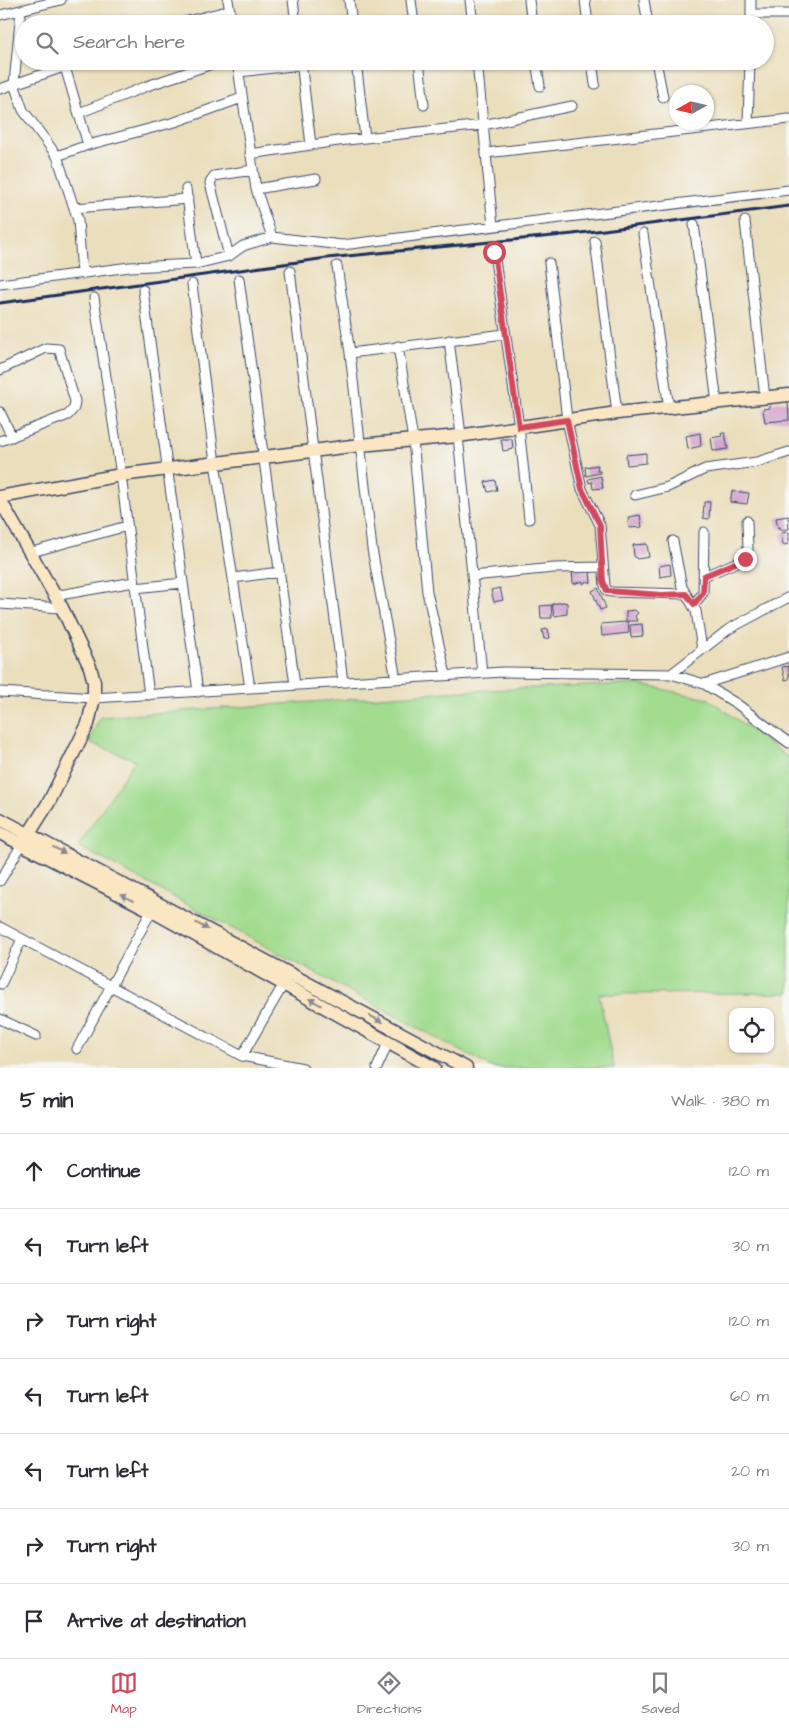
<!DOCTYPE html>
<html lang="en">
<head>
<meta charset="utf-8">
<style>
	:root { --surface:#fff; --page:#f2f2f3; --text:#2b2b33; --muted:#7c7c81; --line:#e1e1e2; --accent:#d1495b }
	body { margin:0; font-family:"Architects Daughter",sans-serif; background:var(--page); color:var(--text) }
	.controls { position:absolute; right:15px; bottom:15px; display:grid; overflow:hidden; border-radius:10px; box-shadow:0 1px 4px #0004 }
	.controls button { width:45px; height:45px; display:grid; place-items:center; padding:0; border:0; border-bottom:1px solid var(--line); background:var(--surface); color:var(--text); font:25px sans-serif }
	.compass { position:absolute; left:669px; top:85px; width:45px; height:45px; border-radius:50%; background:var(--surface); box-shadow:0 1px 4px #0004; rotate:262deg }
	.stop { position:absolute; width:15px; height:15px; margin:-11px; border:4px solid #d1495b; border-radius:50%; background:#fff }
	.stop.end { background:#d1495b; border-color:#fff; box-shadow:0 1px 5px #0008 }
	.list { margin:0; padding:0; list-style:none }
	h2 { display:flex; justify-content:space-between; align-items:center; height:65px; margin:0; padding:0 20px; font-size:21px }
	h2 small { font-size:16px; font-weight:400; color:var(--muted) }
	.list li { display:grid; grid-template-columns:32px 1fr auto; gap:15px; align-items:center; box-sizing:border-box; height:75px; padding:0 20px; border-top:1px solid var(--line) }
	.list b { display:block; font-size:19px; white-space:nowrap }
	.list em { font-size:16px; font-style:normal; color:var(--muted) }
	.icon { flex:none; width:28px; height:28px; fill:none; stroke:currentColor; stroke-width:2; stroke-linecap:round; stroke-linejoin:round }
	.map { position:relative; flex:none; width:789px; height:1068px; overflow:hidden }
	.search { position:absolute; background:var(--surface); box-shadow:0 1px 4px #0004; left:15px; right:15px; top:15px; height:55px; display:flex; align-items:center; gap:12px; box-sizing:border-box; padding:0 18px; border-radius:28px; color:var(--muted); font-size:19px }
	.sheet { height:590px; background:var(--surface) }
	nav { display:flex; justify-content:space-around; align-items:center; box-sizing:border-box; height:70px; border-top:1px solid var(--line); background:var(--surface); font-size:14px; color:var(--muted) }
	nav a { display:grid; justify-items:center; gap:2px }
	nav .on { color:var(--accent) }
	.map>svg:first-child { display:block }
</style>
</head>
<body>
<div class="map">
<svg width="789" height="1068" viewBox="0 0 789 1068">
	<rect width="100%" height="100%" fill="#f6f6f2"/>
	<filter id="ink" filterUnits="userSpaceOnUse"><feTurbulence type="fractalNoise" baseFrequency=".02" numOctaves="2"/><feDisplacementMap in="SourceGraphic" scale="10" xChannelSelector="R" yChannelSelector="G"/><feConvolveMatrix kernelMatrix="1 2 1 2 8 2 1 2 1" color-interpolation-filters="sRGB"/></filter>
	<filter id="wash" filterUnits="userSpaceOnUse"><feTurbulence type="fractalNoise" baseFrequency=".0096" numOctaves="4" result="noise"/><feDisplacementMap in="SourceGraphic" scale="20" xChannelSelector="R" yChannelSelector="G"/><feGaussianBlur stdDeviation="1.12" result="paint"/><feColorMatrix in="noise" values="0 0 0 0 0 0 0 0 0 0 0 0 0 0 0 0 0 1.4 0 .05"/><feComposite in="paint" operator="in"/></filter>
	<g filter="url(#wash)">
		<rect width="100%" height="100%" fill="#ebdebc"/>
		<!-- green -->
		<path fill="#a1dc8f" stroke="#5e8676" d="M637,684l72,15 80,59v235l-190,1 15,74h-121l-415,-222 57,-86 -46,-18 11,-25 363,-26z"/>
		<g id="blocks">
			<!-- building -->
			<path fill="#d2a3cc" d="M788,401l1,19 -24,2 -2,-13 7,-1v-5z
				M700,433l1,13 -13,3 -2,-13z
				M721,433h4l3,16 -15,2 -2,-13 11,-2z
				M501,439h11l1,10 -10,2z
				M646,453v10l-19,2 -1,-10z
				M598,465l-1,6h3v2l-14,3 -1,-9z
				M601,476l2,12 -10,1 -1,-7 -3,1 -1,-4z
				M495,480l2,10 -9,2 -3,-10z
				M732,491l17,2 -2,11 -17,-2z
				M704,502h6l-1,17 -6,-1z
				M640,515l2,12 -13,1 -1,-11z
				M788,516l1,13 -8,1 -1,-3 -2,1 -2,-10z
				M789,532v12l-6,1 -2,-12z
				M647,544l2,13 -12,2 -3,-3 -1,-11z
				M670,564l1,11 -11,2 -1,-11z
				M572,566l11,4 1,3 6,-3 1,13 -4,-2 -4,3v-3l-10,3z
				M500,588l3,12 -9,2 -3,-12z
				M598,588l8,20 -6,2 -8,-19z
				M563,602l4,1v11l-13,2 -2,-12z
				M551,605l1,13h-11l-1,-12z
				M635,610l3,3 -3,3 2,5h-11v-10z
				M625,622h3l1,11 -27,3 -1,-12z
				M642,624l1,12 -12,1 -1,-12z
				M548,629l2,9 -6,1 -2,-9z
				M789,666v13l-4,1 -3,-13z"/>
		</g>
	</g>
	<g filter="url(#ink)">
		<use href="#blocks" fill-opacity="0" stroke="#3a496c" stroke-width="1"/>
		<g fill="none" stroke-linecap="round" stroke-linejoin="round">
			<!-- street casing -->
			<g stroke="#3a496c" stroke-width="11">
				<path id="street" d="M228,0l4,24
					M293,0l3,24
					M349,0l3,24
					M411,0l3,24
					M470,0l3,24
					M529,0l3,24
					M585,0l3,24
					M644,0l4,24
					M751,0v24
					M21,10l-7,74 9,26 34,46 21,64 4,54
					M751,14h38
					M0,15l61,-15
					M177,24l53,-14
					M237,61l19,128 16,48
					M301,61l10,84
					M356,61l9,77
					M419,61l5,44
					M477,61l16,165
					M536,61l4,25
					M592,61l3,23
					M656,61l7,36
					M65,67l23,78
					M239,72l97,-11
					M0,89l81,-28
					M79,113l68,-27 74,-25
					M748,122l2,-61
					M486,153l303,-34
					M250,154l88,-13 145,-16 89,-19
					M57,156l31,-11 87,-23 67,-24
					M186,189l10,75
					M256,189l60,-10
					M74,208l114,-9
					M745,221l20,177
					M694,224l23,179
					M643,234l26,174
					M595,241l22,172
					M494,253l25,174 10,92
					M229,256l-19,-73 4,-7 39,-6
					M549,263l18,157 15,69 18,36 5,61 2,5 5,1 74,2
					M337,266l13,87 22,196 24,130
					M290,271l53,411
					M239,279l56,406
					M0,284l130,-17 66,-3 33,-8 14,-10 29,-9 70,8 447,-55
					M192,284l23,179 35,225
					M143,290l55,402
					M94,298l27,177 28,220
					M449,340l12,95
					M398,346l15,94 14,152 19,83
					M350,353l155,-19
					M0,370l46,-22 13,1 16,52 -1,7 -6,7 -68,26
					M0,412l12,25
					M458,436l24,237
					M635,495l33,-8 37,-18 52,-7 32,-10
					M673,541l9,46 14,24 6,38
					M32,552l95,-26
					M472,576l82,-8 49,-1
					M704,576l41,-17 3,-9 -1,-29
					M233,578l46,-6
					M135,588l48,-5
					M54,596l80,-14
					M0,604l62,4
					M694,604l9,-11 1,-61
					M671,674l58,-45 60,-32
					M704,684l85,-27
					M0,692l94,6 409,-26 168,2 33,10 33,20 52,39
					M0,881l22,-37
					M0,927l242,129 61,12
					M1,984l21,-45
					M0,1019l36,17
					M77,1049l77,-143
					M242,1056l44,-76
					M377,1068l11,-25"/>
			</g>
			<!-- secondary casing -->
			<g stroke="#3a496c" stroke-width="15">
				<path id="secondary" d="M0,497l121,-22 239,-30 98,-9 159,-23 172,-18
					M0,500l62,108 28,59 4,15v16l-6,26 -39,78 -24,38
					M0,819l466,249
					M0,833l152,78 282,157"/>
			</g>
			<!-- street -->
			<use href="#street" stroke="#fff" stroke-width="9"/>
			<!-- secondary -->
			<use href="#secondary" stroke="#fbe6c4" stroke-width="12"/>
			<!-- rail -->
			<path stroke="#1b2f5e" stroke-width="3" d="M0,303l327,-45 246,-24 216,-28"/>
		</g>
		<!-- one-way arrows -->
		<defs><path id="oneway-solid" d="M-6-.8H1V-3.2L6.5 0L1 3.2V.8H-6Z" transform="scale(1.25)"/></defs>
		<g fill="#8b8a91">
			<use href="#oneway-solid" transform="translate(59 850) rotate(27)"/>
			<use href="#oneway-solid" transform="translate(127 898) rotate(-153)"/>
			<use href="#oneway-solid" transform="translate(202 926) rotate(29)"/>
			<use href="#oneway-solid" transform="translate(315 1002) rotate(-151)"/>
			<use href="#oneway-solid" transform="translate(376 1019) rotate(29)"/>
		</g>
	</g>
	<g fill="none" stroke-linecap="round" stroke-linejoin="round" filter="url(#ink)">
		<!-- route -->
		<path stroke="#d1495b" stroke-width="6" d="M494,252l25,175 48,-7 15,69 18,36 3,56 4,10 55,4 24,-1 8,10 9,-11 1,-17 41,-17"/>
	</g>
</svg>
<div class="controls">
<button><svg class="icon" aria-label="locate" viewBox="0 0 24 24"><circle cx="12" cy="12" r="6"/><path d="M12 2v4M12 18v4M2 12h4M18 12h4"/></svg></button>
</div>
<svg class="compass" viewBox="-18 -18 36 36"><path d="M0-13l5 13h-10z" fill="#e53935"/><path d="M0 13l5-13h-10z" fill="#7c7c81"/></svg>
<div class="stop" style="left:494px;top:252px"></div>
<div class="stop end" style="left:745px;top:559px"></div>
<div class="search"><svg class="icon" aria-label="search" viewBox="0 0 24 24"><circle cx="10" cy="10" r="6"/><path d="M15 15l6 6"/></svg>Search here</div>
</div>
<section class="sheet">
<h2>5 min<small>Walk · 380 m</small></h2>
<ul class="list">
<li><svg class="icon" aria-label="ahead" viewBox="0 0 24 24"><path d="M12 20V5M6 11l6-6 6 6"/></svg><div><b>Continue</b></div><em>120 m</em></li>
<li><svg class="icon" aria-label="left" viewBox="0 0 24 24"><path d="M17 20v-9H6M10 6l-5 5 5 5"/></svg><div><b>Turn left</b></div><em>30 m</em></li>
<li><svg class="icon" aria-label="right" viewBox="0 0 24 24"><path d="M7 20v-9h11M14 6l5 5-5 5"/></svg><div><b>Turn right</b></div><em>120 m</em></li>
<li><svg class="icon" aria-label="left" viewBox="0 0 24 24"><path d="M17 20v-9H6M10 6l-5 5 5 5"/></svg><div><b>Turn left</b></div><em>60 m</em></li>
<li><svg class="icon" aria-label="left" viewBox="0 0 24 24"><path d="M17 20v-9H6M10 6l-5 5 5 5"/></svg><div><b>Turn left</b></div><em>20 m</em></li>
<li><svg class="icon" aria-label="right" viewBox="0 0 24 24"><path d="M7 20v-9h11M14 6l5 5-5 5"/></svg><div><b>Turn right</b></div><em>30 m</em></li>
<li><svg class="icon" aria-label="arrive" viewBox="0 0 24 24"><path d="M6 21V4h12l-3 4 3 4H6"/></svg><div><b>Arrive at destination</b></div></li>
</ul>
</section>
<nav>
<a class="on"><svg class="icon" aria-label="map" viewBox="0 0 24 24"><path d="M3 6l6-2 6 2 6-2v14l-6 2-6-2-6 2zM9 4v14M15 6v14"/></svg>Map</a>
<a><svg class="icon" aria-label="directions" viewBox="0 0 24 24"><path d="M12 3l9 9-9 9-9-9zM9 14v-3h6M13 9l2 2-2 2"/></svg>Directions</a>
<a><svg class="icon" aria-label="saved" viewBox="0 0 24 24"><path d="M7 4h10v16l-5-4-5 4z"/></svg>Saved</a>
</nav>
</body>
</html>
